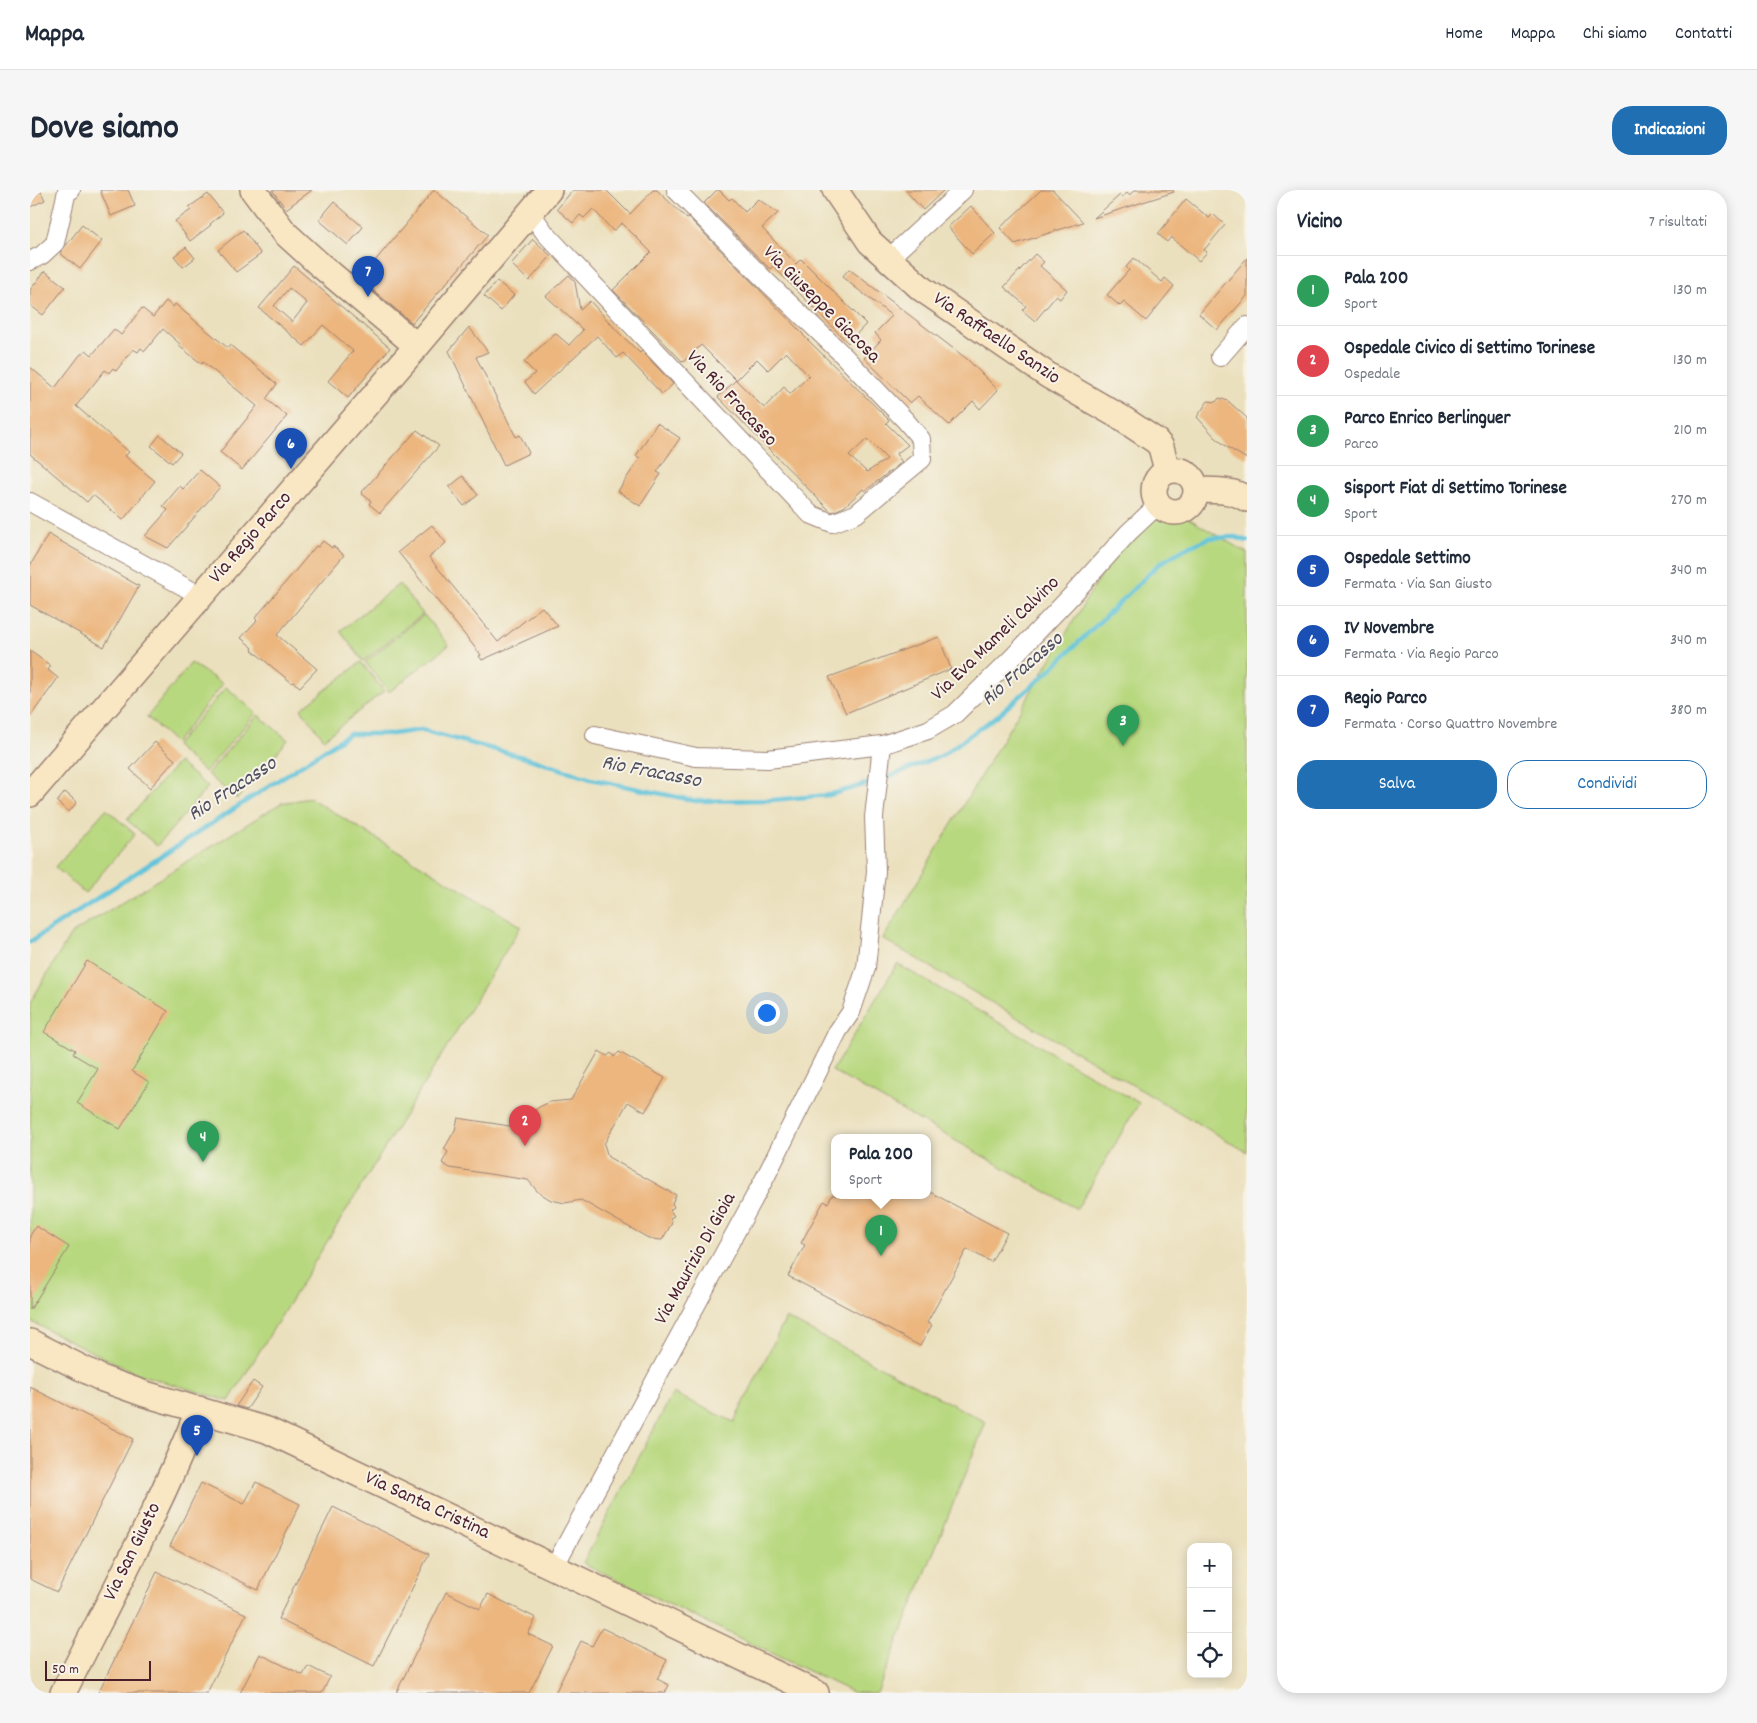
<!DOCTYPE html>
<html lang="it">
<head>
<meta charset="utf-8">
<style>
	:root { --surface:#fff; --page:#f6f6f7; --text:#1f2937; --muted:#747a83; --line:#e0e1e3; --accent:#1f6fb2 }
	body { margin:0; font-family:Dekko,sans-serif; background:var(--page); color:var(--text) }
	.controls { position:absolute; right:15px; bottom:15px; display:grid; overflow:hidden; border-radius:10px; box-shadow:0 2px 12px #0003 }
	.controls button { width:45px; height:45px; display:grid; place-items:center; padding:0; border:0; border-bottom:1px solid var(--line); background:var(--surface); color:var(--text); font:25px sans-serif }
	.scale { position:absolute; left:15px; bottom:12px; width:106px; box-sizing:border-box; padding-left:5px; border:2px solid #4a1f2b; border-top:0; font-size:14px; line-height:18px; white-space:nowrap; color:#4a1f2b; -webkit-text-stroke:4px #f7f3e8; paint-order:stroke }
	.you { position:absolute; left:736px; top:822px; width:18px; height:18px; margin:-12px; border:4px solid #fff; border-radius:50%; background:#1a73e8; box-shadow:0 0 0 8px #1a73e833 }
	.badge { display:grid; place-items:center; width:32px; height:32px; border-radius:50%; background:var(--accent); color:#fff; font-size:16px; font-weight:700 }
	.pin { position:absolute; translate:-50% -41px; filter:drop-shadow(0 1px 2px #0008) }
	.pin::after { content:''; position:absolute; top:26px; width:18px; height:15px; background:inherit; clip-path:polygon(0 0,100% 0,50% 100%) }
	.popup { position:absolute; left:801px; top:944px; width:100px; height:65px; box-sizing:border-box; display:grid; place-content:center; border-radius:10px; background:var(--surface); filter:drop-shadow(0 1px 4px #0005); font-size:16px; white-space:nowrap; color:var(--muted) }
	.popup b { font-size:19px; color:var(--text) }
	.popup::after { content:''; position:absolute; left:50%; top:100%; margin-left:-10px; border:10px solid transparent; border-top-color:var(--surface) }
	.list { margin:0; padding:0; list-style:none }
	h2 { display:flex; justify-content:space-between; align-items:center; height:65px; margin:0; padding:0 20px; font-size:21px }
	h2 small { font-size:16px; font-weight:400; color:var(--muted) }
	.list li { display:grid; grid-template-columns:32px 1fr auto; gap:15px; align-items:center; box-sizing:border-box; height:70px; padding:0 20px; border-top:1px solid var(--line) }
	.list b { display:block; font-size:19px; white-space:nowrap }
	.list p { margin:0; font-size:16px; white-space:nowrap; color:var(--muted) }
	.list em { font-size:16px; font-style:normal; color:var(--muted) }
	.actions { display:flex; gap:10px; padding:15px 20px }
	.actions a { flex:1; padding:11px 0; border:1px solid var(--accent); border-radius:20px; text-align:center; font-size:18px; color:var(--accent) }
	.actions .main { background:var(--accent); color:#fff }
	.icon { flex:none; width:28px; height:28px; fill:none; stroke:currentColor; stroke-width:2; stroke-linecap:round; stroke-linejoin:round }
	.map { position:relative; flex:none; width:1217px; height:1503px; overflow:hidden; border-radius:20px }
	header { display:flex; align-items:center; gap:30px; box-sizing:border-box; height:70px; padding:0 25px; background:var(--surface); border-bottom:1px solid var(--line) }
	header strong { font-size:24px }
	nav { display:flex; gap:28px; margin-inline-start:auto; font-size:18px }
	.intro { display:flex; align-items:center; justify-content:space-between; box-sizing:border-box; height:120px; padding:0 30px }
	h1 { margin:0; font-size:35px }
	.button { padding:12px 22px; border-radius:20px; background:var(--accent); color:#fff; font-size:18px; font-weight:700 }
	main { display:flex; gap:30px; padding:0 30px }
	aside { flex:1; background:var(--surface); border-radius:20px; box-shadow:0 2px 12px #0003 }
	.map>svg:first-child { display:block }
</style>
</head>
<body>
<header>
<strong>Mappa</strong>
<nav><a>Home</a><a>Mappa</a><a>Chi siamo</a><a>Contatti</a></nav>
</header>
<div class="intro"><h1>Dove siamo</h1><a class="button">Indicazioni</a></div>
<main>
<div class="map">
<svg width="1217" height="1503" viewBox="0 0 1217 1503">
	<rect width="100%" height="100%" fill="#f7f3e8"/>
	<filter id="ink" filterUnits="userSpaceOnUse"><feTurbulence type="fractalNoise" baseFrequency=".02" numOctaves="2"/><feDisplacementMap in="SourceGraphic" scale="10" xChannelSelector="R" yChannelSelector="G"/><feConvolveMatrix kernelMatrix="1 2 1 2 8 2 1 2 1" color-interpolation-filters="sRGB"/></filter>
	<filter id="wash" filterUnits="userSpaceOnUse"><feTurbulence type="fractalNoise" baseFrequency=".0096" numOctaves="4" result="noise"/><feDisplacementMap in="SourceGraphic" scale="20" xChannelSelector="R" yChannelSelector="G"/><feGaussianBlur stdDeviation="1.12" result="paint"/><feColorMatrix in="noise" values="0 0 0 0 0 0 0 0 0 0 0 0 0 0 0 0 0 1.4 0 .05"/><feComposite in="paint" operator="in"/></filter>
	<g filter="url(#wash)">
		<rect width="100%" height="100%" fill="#ebe0bd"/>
		<!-- green -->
		<path fill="#b8d87f" stroke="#817c55" d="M1119,305l98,58v599l-364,-213z
			M369,394l24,30 -60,47 -23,-30z
			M394,425l25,30 -60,47 -24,-30z
			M331,472l23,29 -60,48 -23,-30z
			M161,473l32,21 -48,59 -28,-26z
			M196,497l30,26 -51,59 -30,-26z
			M228,525l30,25 -51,59 -30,-25z
			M148,572l30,25 -51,59 -30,-26z
			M280,608l211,128 -292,475 -94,-28 -105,-52v-318l41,-69 210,-131z
			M76,619l29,25 -50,59 -30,-26z
			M867,774l242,139 -62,106 -245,-138z
			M756,1128l200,104 -109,271h-23l-271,-130 90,-170 61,29z"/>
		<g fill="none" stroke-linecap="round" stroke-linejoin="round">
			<!-- stream -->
			<path stroke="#5dc2da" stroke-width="4.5" d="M853,589l58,-23 56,-40 50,-43 112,-109 25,-15 25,-11 26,-1 12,4
				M0,752l319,-208h44l28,-4 109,29 61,20 105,22 76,-1 57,-5 44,-13"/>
		</g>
		<g id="blocks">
			<!-- building -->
			<path fill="#ecb67e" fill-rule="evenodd" d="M0,0h10l5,10 -15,7z
				M70,0h28l7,16 -24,10z
				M242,0h40l-26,19z
				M404,0l54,45 -76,88 -52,-44z
				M543,0h33l24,24 23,-24h4l30,29 2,-1 114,116v1l86,85 -3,3 22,22 -12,9 6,8 -37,29 -2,-2 -19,18 -12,5 -3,-2 -111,-113 18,-17 28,28 20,-21 6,7 19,-18 -23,-24 -18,18 -11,-11 -21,21 -35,-35 -18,17 -70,-72 38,-38 -29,-29 -9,8 -20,-22 -9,9 -4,-3 -7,8 -16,-14zM837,249l20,20 -20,13 -18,-16z
				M687,0h2l10,10 3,-2 13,14 13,-13 20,14 -16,15 34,36 5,-5 65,65 -18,19 -75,-77 -3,3 -66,-66z
				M875,0h39l-21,20z
				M1011,0h12l30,32 -68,22 -15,-16z
				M1105,0h38l1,2 -80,26 26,-23 2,2 5,-4 2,2z
				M178,4l15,19 -13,11 1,1 -21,16 -15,-20 16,-11 -2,-3z
				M1156,9l23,19 4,-4 12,11 -21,25 3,2 -8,9 -28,-24 -4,5 -9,-8z
				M304,12l29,25 -15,18 -29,-25z
				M941,16l24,27 -23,21 -24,-27z
				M52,35l20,16 -22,28 -20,-16z
				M213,40l18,24 -25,18 -18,-22z
				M503,49l18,17 -22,25 -18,-17z
				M156,57l9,11 -12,9 -9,-11z
				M1005,64l9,8 -4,4 27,24 -7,9 -4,-3 -21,25 -13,-11 4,-4 -22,-19z
				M1104,68l28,24 3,-4 9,8 -28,35 -22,-19 -4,4 -13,-11 22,-25 -3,-3z
				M1217,68v38l-30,34 -18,-16z
				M264,76l96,82 -42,50 -20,-17 25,-30 -30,-26 -19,21 -45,-38zM259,98l18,15 -15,19 -18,-16z
				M819,79l118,90 31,31 -18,19 -7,-8 -24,24 -31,-29 -8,7 -46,-45 17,-18 -6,-7 17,-17 -50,-39z
				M15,81l20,16 -22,28 -13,-10v-15z
				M539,85l6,7 5,28 10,-9 29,32 21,20 2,-2 31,33 -11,10 -39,-41 -6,5 -20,-22 -63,58 -9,-12 10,-9 -11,-11 31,-29 14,12 14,-15 -37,-34z
				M467,91l17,14 -13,16 -17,-15z
				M136,111l7,6 2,-3 53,44 2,-3 47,39 -11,15 21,17 -45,54 -22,-18 37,-46 -54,-44 -1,2 -23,-18 1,-2 -17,-15 -18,22 -4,-3 -3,4 -5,-3 -17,22 -3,-3 -4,5 -4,-3 -29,36 53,46 -4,4 30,25 -32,39 -30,-25 -6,7 -57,-48v-87l25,21 25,-33 6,-5 6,5 22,-26 7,6 21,-27 11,9z
				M439,137l19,25 -12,5 40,80 4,-2 9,18 -25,12 -55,-114z
				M1189,208l9,3 19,17v41l-20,-12 -12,-10 -18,-20 11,-16 8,1z
				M627,233l23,15 -23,34 4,2 -21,32 -22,-15 22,-33 -4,-2z
				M387,240l22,16 -59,67 -11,-9 2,-3 -10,-8z
				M130,245l21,18 -9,10 -21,-17z
				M170,280l20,17 -52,61 -23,-12 23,-26 -5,-4 10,-12 7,-8 3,3z
				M433,286l15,19 -14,11 -15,-19z
				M402,335l14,18 -17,14 69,85 44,-35 16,19 -76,34 -3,-4 2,-1 -83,-103z
				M18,344l91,52 -35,61 -74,-42v-39z
				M293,351l9,7 1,-2 11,9 -67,80 40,34 -17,18 -7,-5 -1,1 -16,-13 -24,-20 1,-2 -12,-10 16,-18 -2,-2 41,-48 20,-24 2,1z
				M909,447l12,32 -105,44 -17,-36z
				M0,461l21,15 -3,4 10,8 -28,39z
				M125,552l20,18 -25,28 -20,-19z
				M35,602l12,10 -8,10 -12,-10z
				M57,771l81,50 -36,60 17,11 -29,47 -43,-26 21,-34 -25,-15 2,-4 -31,-18z
				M569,861l8,5 4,-3 3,4 5,-5 46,26 -20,34 -17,-10 -24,42 4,13 68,38 -4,8 2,4 -4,3 4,6 -4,2 2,5 -10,17 -12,-1 -69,-39 -16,3 -14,-3 -13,-8 -10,-12 -78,-12 -8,-5 6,-11 -4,-3 11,-19 3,-12 58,9 23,-20 11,-5 21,-2z
				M898,1001l79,42 -16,29 -24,-13 -40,74 5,2 -12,21 -132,-70 17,-31 -4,-2 23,-42 4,2 4,-8h95z
				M6,1036l33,21 -39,63v-74z
				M223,1191l9,6 -15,22 -11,-3z
				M0,1197l103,52 -76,153 -27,-13z
				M226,1292l44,22 -42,86 -88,-44 31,-63 43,21z
				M303,1317l96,47 -55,112 -96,-47z
				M127,1382l89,42 -39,79h-109z
				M416,1402l34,17 8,-15 48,24 -8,16 25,12 -24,47h-133z
				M572,1438l65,32 -10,19 12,6 -4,8h-110l26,-52 11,5z
				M230,1464l43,21 5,-9 22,11 -8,16h-82z"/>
		</g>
	</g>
	<g filter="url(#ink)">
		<use href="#blocks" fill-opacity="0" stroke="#9a8074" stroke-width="1"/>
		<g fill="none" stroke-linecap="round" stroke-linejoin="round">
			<!-- street casing -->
			<g stroke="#9a8074" stroke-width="20">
				<path id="street" d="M500,22l15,21 265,281 22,9 24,-9 66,-55 -1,-20 -16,-19 -63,-66 -76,-73 -90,-91
					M858,69l75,-69
					M0,71l12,-6 13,-12 12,-52 4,-1
					M1190,167l27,-31
					M0,312l171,94
					M565,545l101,22 72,2 114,-14 46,-15 27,-16 55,-54 63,-66 55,-61 31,-29
					M524,1377l212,-391 72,-145 13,-19 15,-44 10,-97 -2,-54 8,-72"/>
			</g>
			<!-- secondary casing -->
			<g stroke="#9a8074" stroke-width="28">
				<path id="secondary" d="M223,0l32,43 34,31 98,82
					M805,0l35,52 52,47 127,87 71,41 36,24 5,6 6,23
					M1124 301a21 21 0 1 1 42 0a21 21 0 1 1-42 0Z
					M1167,300c17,1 35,-1 50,9
					M0,604l387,-448 132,-156
					M0,1152l73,37 42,15 122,36 549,263
					M33,1503c47,-94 97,-186 136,-284"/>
			</g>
			<!-- street -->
			<use href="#street" stroke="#fff" stroke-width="18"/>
			<!-- secondary -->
			<use href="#secondary" stroke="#f9e7c3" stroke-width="25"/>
		</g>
	</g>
	<g text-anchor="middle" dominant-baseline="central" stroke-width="4" stroke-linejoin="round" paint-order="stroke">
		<!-- street labels -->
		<g font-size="20" fill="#4a1f2b" stroke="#f7f3e8">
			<text transform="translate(791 115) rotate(45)">Via Giuseppe Giacosa</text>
			<text transform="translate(966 149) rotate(34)">Via Raffaello Sanzio</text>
			<text transform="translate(701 209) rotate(47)">Via Rio Fracasso</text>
			<text transform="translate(221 348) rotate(-49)">Via Regio Parco</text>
			<text transform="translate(966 449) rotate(-44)">Via Eva Mameli Calvino</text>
			<text transform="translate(666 1069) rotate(-61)">Via Maurizio Di Gioia</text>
			<text transform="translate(397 1316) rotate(25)">Via Santa Cristina</text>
			<text transform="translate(103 1362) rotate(-64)">Via San Giusto</text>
		</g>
		<!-- water labels -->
		<g font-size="21" font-style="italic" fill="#505060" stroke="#f7f3e8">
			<text transform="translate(993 480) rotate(-41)">Rio Fracasso</text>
			<text transform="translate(621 583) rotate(11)">Rio Fracasso</text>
			<text transform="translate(203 600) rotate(-33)">Rio Fracasso</text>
		</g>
	</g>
</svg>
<div class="controls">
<button>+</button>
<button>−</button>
<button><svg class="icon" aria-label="locate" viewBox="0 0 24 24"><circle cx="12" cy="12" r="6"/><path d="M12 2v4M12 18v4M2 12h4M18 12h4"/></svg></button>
</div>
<div class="scale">50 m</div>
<div class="you"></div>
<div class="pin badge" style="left:851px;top:1066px;background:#2e9e5b">1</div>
<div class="popup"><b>Pala 200</b>Sport</div>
<div class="pin badge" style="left:495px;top:956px;background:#e0444e">2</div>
<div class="pin badge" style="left:1093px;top:556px;background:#2e9e5b">3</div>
<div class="pin badge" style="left:173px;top:972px;background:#2e9e5b">4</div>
<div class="pin badge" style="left:167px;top:1266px;background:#1a4fb4">5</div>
<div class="pin badge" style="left:261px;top:279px;background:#1a4fb4">6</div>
<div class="pin badge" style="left:338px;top:107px;background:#1a4fb4">7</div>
</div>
<aside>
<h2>Vicino<small>7 risultati</small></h2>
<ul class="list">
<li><span class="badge" style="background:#2e9e5b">1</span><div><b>Pala 200</b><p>Sport</p></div><em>130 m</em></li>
<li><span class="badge" style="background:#e0444e">2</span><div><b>Ospedale Civico di Settimo Torinese</b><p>Ospedale</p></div><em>130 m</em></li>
<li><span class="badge" style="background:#2e9e5b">3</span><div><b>Parco Enrico Berlinguer</b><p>Parco</p></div><em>210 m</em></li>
<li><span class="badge" style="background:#2e9e5b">4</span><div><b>Sisport Fiat di Settimo Torinese</b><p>Sport</p></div><em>270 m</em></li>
<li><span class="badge" style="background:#1a4fb4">5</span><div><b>Ospedale Settimo</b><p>Fermata · Via San Giusto</p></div><em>340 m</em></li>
<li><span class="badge" style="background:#1a4fb4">6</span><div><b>IV Novembre</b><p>Fermata · Via Regio Parco</p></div><em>340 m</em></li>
<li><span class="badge" style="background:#1a4fb4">7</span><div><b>Regio Parco</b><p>Fermata · Corso Quattro Novembre</p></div><em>380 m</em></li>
</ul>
<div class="actions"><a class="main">Salva</a><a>Condividi</a></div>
</aside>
</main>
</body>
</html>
